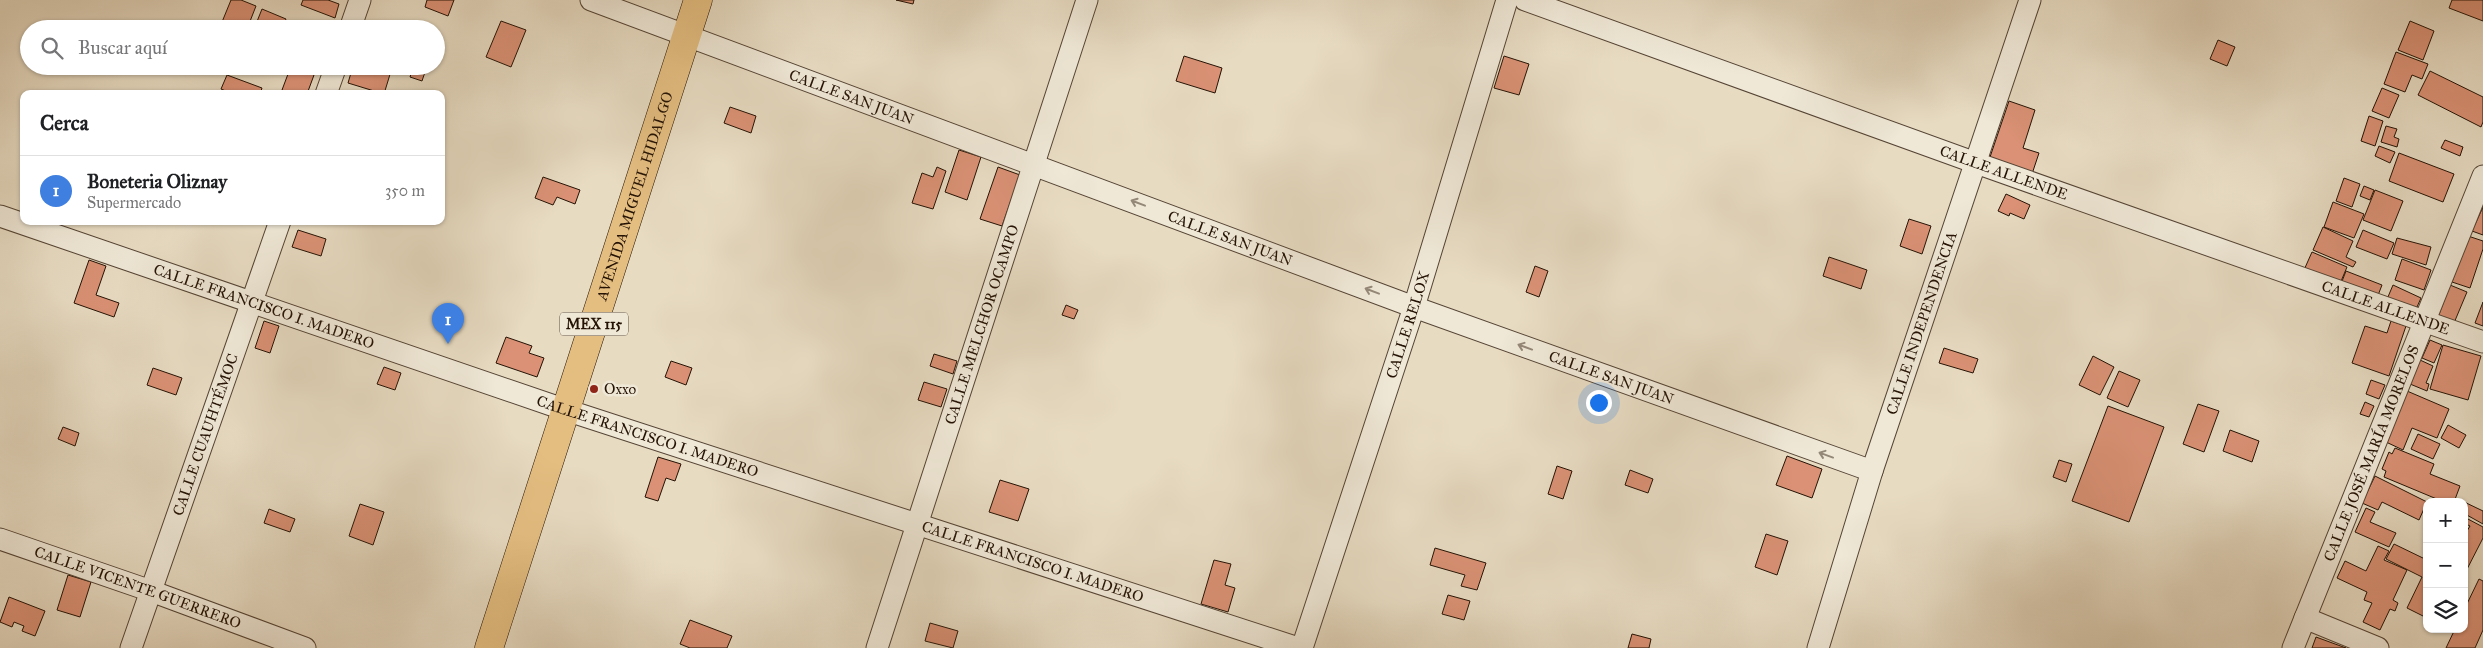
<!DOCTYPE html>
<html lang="es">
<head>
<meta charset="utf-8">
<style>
	:root { --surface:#fff; --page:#f6f6f6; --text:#202124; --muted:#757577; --line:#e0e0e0; --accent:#111827 }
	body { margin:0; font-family:"IM FELL Great Primer",serif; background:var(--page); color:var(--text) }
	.controls { position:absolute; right:15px; bottom:15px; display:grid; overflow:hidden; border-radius:10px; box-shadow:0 1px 4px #0004 }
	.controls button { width:45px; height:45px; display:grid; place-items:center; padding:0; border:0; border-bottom:1px solid var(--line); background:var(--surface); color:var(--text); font:25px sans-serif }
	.you { position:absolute; left:1598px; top:402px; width:18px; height:18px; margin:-12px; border:4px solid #fff; border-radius:50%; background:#1a73e8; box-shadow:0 0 0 8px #1a73e833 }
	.badge { display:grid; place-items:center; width:32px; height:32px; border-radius:50%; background:var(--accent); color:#fff; font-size:16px; font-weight:700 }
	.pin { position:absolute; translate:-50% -41px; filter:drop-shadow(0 1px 2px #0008) }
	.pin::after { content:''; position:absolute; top:26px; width:18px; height:15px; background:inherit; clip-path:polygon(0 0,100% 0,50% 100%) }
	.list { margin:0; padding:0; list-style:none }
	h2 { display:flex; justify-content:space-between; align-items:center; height:65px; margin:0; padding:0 20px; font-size:21px }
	h2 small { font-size:16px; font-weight:400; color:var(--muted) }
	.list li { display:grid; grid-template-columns:32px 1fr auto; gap:15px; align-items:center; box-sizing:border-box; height:70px; padding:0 20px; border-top:1px solid var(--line) }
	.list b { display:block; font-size:19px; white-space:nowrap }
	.list p { margin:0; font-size:16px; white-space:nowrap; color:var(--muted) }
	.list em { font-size:16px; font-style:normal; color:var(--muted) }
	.icon { flex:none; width:28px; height:28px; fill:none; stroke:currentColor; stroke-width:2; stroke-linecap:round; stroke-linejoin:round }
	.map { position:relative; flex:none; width:2483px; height:648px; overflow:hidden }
	.search { position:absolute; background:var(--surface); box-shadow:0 1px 4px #0004; left:20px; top:20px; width:425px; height:55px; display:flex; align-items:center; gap:12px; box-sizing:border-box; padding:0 18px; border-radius:28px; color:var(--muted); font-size:19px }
	.panel { position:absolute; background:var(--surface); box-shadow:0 1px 4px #0004; left:20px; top:90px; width:425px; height:135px; border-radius:10px }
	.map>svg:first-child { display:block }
</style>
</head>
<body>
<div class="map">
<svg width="2483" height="648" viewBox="0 0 2483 648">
	<rect width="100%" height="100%" fill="#e7dbc2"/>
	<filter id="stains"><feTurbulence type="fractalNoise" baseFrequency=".004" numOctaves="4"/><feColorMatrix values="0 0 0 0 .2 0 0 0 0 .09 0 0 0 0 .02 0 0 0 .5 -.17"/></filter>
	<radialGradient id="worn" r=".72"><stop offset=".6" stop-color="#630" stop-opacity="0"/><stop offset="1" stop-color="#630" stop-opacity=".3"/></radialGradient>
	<!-- building -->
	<path fill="#da9175" stroke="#241204" d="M231,0h10l15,6 -9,23h-8l-17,-7z
		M303,0h25l11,4 -4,14 -34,-13z
		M427,0h27l-6,16 -23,-9z
		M896,0h18l-1,4z
		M2452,0h31v21l-34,-13z
		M262,9l24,10 -4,10h-28z
		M501,21l25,9 -15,37 -25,-10z
		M2410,21l24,10 -11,29 -25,-10z
		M2218,40l17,7 -8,19 -17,-7z
		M2396,52l32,12 -6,15 -10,-4 -7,17 -21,-8z
		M1184,56l38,12 -7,25 -39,-12z
		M1504,56l25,8 -10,31 -25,-7z
		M291,66l23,9 -7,19h-15l-10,-4z
		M353,66h24l14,5 -7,23 -36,-11z
		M408,66h19l-5,15 -12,-4 2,-6 -5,-2z
		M2430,71l53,26v25l-2,5 -63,-32z
		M227,75l35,13 -2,6h-27l-12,-5z
		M2382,88l17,7 -10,23 -17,-7z
		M2009,101l26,9 -12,38 16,5 -7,21 -43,-14z
		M730,107l26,9 -5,17 -27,-10z
		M2369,116l14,5 -8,25 -14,-5z
		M2386,126l11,3 -3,8 5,2 -2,8 -16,-5z
		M2445,140l18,7 -3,9 -19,-8z
		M2379,146l16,6 -5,11 -15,-7z
		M959,150l22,7 -14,43 -22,-8z
		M2399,153l55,21 -11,28 -54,-21z
		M937,167l9,4 -13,38 -21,-6 10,-30 11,4z
		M998,167l22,8 -18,51 -22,-7z
		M543,177l37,13 -5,14 -18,-7 -4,8 -18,-7z
		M2344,178l16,6 -8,23 -16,-6z
		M2364,186l10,4 -4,10 -10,-4z
		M2375,190l28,11 -12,30 -28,-11z
		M2006,194l24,11 -6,14 -14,-6 -1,3 -11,-5z
		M2333,202l31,12 -10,24 -30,-11z
		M2483,207v28l-11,-4z
		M1909,219l22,7 -9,28 -22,-8z
		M2323,227l30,14 -7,16 10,5 -3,5 -40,-17z
		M298,230l28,9 -5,17 -29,-9z
		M2363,230l31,13 -7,16 -31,-12z
		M2468,236l15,5v8l-13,39 -18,-6z
		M2397,238l34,9 -5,18 -34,-11z
		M2312,252l35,15 -8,19 -35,-16z
		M1829,257l38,13 -6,19 -38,-13z
		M2402,259l29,11 -7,20 -29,-10z
		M89,260l17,6 -10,29 23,8 -5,14 -40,-14z
		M1535,266l13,5 -9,26 -13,-5z
		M2346,271l36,14 -7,18 -36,-14z
		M2393,285l28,13 -8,18 -28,-12z
		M2450,285l17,7 -13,31 -16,-6z
		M2483,302v24l-8,-3z
		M1066,305l12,5 -4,9 -12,-4z
		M264,321l15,5 -9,27 -15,-5z
		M2391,321l15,5 -17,50 -37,-13 13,-37 22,7z
		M506,337l26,9 -3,7 15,5 -7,19 -41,-14z
		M2430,340l12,5 -8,18 -12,-5z
		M2443,345l38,11 -13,44 -38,-11z
		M1944,348l34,11 -5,14 -34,-10z
		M934,354l23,7 -4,13 -23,-8z
		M2093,356l21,11 -14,28 -21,-10z
		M2420,360l13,6 -7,17 3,1 -2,7 -17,-7z
		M671,361l21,7 -6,17 -21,-8z
		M384,367l17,6 -6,17 -18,-6z
		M153,368l29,10 -6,17 -29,-10z
		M2119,371l21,9 -12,27 -21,-9z
		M2371,380l14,5 -6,14 -13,-5z
		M924,382l23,7 -6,18 -23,-7z
		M2407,391l42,18 -12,29 -25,-10 -9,22 -17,-8z
		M2365,402l9,4 -5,11 -9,-3z
		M2198,404l21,7 -15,41 -21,-8z
		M2108,406l56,21 -35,95 -57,-21z
		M2448,425l18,10 -7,13 -18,-10z
		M63,427l16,6 -4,13 -17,-7z
		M2230,430l29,11 -7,21 -29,-11z
		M2418,434l22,10 -7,15 -22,-10z
		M2395,448l39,16 -4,10 30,12 -6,16h-10l-60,-25 2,-6 -4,-2 7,-17 3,2z
		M1787,456l35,13 -10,29 -36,-13z
		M658,457l23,7 -6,17 -9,-3 -8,23 -13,-4z
		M2059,460l13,4 -6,18 -13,-5z
		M1557,466l15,5 -9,28 -15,-5z
		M1630,470l23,9 -5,14 -23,-8z
		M2375,476l52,26 -8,18 -37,-18 -4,8 -16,-7z
		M1000,480l29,9 -11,32 -29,-9z
		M2460,500l23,11v13l-18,-10 -1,-12h-5z
		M360,504l24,8 -11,33 -24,-9z
		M2366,508l9,4 -5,10 26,11 -7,14 -34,-15z
		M269,509l26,10 -5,13 -26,-9z
		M2466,518l17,9v11l-19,37v-39l6,-10 -6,-3z
		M1766,534l22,7 -11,34 -22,-8z
		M2394,544l33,16v58l-20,-10 15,-31 -36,-18z
		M2378,546l11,5 -5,9 23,10 -14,30 5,3 -3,8 -5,-2 -10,21 -17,-8 9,-19 -8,-3 3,-8 -30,-14 8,-17 21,10z
		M1435,548l51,15 -9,27 -16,-4 4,-11 -35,-10z
		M1214,560l17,4 -6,21 10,3 -7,24 -27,-8z
		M68,575l23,7 -11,35 -23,-7z
		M2479,579l4,2v49l-8,18h-29l9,-19h9v-19z
		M1448,595l22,6 -6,19 -22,-6z
		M9,597l36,14 -10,25 -13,-5 2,-5 -10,-4 -2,5 -12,-5z
		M690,620l42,16 -5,12h-37l-10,-4z
		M930,623l28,8 -5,17 -28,-7z
		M1632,634l19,5 -2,9h-21z
		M2316,637l30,11h-34z"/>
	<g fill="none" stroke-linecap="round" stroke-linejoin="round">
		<!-- minor casing -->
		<g stroke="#554434" stroke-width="23">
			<g id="minor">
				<path id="s1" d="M591,0l823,307 458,164"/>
				<path id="s2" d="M1525,0l451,163 507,179"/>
				<path d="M350,29l10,-29"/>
				<path d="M326,94l10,-28"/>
				<path id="s3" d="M0,216l566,194 732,238"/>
				<path id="s4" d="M0,539l151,52 154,57"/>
				<path d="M2305,618l73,30"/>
				<path id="s5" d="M131,648l149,-427"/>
				<path id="s6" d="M877,648l210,-648"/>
				<path id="s7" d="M1302,648l112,-341 93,-307"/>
				<path id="s8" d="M1818,648l54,-177 158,-471"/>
				<path id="s9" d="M2293,648l190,-472"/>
			</g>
		</g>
		<!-- major casing -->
		<g stroke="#241204" stroke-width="29">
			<g id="major">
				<path id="s10" d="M489,648l209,-648"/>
			</g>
		</g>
		<!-- minor -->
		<use href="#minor" stroke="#efe8d7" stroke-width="21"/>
		<!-- major -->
		<use href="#major" stroke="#e4be81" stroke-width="28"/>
	</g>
	<!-- one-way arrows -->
	<defs><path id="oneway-shaft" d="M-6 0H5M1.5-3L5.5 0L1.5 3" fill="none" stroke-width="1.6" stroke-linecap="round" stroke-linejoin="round" transform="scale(1.25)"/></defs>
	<g stroke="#948878">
		<use href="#oneway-shaft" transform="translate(1138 203) rotate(-159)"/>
		<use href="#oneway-shaft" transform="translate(1372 291) rotate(-159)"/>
		<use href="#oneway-shaft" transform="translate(1525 347) rotate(-160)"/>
		<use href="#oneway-shaft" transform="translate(1826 455) rotate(-160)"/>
	</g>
	<!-- markers -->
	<circle fill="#8f2418" stroke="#efe8d7" stroke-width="2" cx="594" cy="389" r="5"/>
	<g text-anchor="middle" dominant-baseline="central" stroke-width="5" stroke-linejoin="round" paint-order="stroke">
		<!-- shield labels -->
		<rect fill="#efe8d7" stroke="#615243" stroke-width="1" x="560" y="312.5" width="68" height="23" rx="4"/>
		<g font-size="14" font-weight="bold" fill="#241204">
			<text x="594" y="324">MEX 115</text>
		</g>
		<!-- street labels -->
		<g font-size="15" fill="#241204" stroke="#efe8d7">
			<text stroke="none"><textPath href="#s1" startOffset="278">CALLE SAN JUAN</textPath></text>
			<text stroke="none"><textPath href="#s2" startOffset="509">CALLE ALLENDE</textPath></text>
			<text stroke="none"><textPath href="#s10" startOffset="475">AVENIDA MIGUEL HIDALGO</textPath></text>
			<text stroke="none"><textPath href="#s1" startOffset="682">CALLE SAN JUAN</textPath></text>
			<text stroke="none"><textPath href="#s3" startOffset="279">CALLE FRANCISCO I. MADERO</textPath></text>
			<text stroke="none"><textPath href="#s2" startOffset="914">CALLE ALLENDE</textPath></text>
			<text stroke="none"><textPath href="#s8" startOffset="341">CALLE INDEPENDENCIA</textPath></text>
			<text stroke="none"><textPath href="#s6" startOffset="340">CALLE MELCHOR OCAMPO</textPath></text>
			<text stroke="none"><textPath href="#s7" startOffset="340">CALLE RELOX</textPath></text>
			<text stroke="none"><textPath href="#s1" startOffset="1088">CALLE SAN JUAN</textPath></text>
			<text stroke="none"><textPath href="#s5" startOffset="226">CALLE CUAUHTÉMOC</textPath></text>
			<text stroke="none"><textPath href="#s3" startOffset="684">CALLE FRANCISCO I. MADERO</textPath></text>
			<text stroke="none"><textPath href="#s9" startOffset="210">CALLE JOSÉ MARÍA MORELOS</textPath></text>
			<text stroke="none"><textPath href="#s3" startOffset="1089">CALLE FRANCISCO I. MADERO</textPath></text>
			<text stroke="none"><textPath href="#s4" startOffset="146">CALLE VICENTE GUERRERO</textPath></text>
		</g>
		<!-- poi labels -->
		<g font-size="15" fill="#241204" stroke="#efe8d7" text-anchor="start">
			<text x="604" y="389">Oxxo</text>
		</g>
	</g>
	<rect width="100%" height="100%" filter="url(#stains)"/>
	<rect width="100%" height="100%" fill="url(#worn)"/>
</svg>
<div class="controls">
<button>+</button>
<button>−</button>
<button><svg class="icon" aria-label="layers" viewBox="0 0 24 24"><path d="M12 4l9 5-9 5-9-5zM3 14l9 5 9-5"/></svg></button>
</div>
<div class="you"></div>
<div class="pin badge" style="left:448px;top:344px;background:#3f7fe0">1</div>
<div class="search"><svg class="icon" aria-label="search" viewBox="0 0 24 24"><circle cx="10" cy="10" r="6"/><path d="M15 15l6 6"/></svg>Buscar aquí</div>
<section class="panel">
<h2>Cerca<small></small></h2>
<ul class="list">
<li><span class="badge" style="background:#3f7fe0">1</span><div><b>Boneteria Oliznay</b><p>Supermercado</p></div><em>350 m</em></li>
</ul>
</section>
</div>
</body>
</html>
